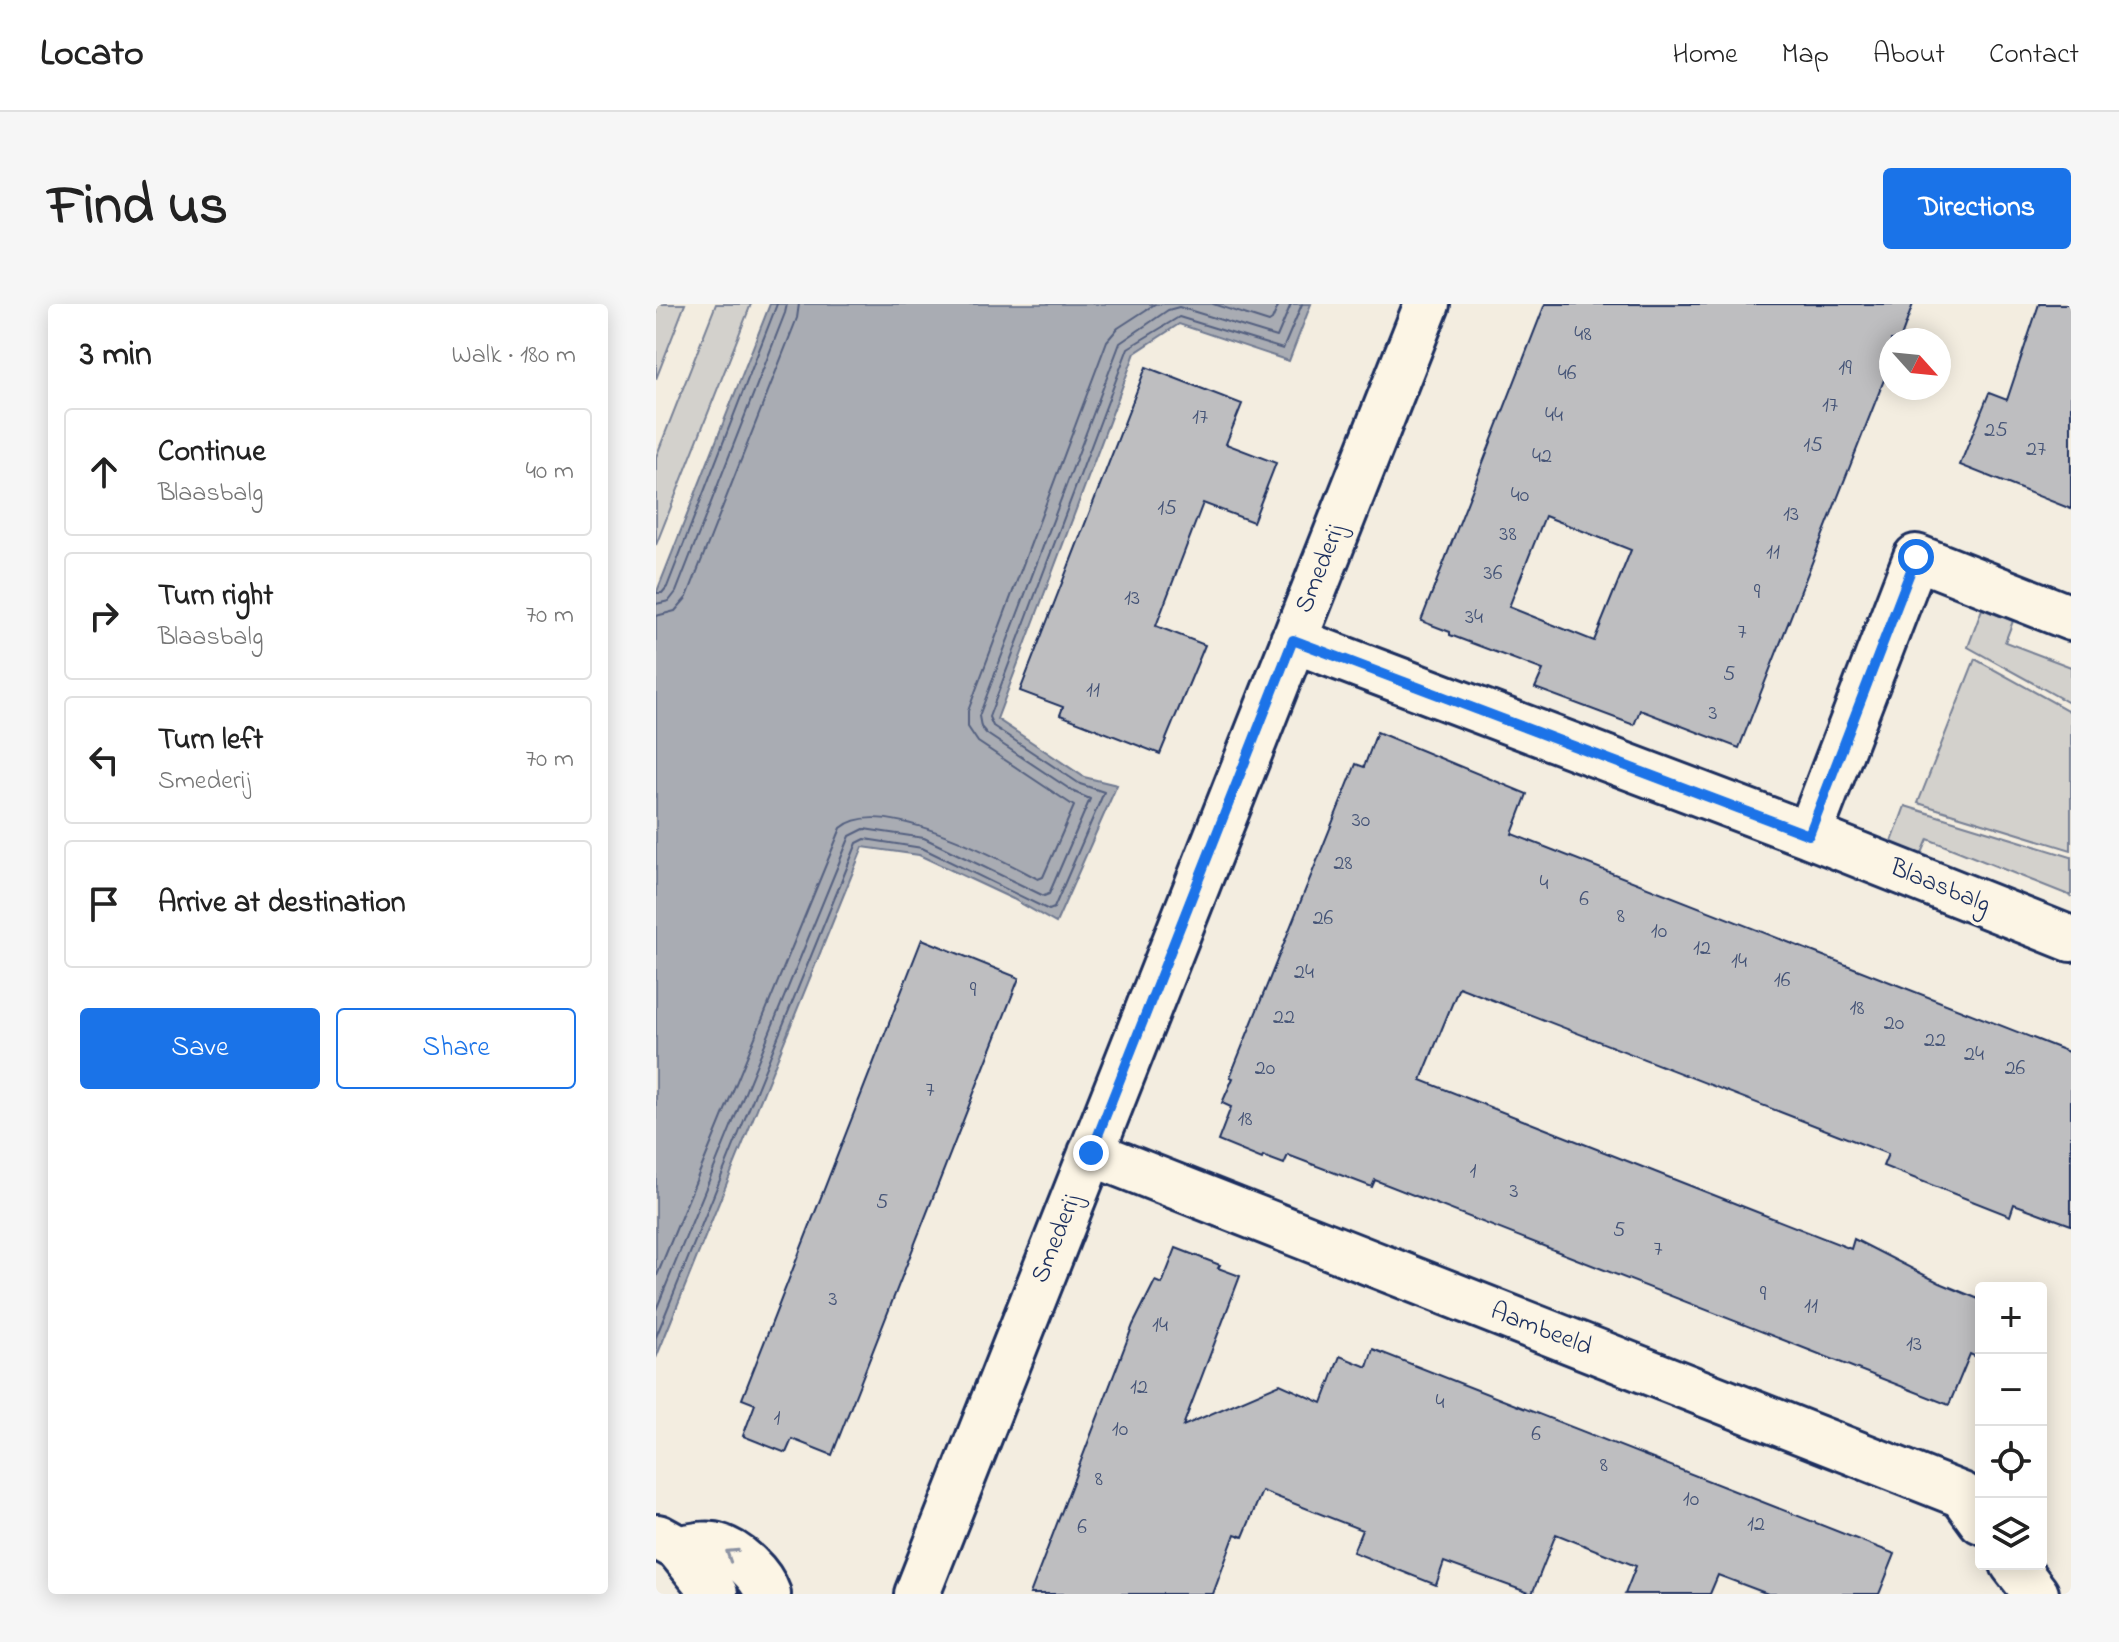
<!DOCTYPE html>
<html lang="en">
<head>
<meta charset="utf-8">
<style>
	:root { --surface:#fff; --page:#f6f6f6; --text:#222; --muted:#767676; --line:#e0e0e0; --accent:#1a73e8 }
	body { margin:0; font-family:"Indie Flower",sans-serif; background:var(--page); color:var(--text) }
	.controls { position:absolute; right:24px; bottom:24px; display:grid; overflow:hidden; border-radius:8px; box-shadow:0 4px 20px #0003 }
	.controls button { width:72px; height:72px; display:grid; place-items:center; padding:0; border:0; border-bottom:2px solid var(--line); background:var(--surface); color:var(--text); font:40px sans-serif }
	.compass { position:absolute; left:1223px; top:24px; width:72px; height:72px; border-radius:50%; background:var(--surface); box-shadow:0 4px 20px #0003; rotate:117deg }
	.stop { position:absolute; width:24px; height:24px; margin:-18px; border:6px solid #1a73e8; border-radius:50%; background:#fff }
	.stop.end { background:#1a73e8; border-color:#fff; box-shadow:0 2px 8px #0008 }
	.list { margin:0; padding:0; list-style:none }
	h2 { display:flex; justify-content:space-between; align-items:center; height:104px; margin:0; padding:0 32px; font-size:34px }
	h2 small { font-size:26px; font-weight:400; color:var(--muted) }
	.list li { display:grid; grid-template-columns:52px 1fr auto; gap:24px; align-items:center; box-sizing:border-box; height:128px; margin:0 16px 16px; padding:0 16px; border:2px solid var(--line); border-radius:8px }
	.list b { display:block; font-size:30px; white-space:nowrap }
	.list p { margin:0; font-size:26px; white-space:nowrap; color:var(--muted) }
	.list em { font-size:26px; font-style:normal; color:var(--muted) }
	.actions { display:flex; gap:16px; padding:24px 32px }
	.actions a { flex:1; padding:18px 0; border:2px solid var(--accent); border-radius:8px; text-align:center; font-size:28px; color:var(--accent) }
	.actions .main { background:var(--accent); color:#fff }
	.icon { flex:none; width:44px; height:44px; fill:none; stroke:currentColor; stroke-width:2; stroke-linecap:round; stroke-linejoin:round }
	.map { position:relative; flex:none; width:1415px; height:1290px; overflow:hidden; border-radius:8px }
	header { display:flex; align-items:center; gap:48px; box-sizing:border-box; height:112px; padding:0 40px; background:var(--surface); border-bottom:2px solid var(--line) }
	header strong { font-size:38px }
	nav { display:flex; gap:44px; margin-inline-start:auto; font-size:28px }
	.intro { display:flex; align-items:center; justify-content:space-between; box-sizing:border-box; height:192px; padding:0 48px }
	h1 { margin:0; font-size:56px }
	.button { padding:20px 36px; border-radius:8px; background:var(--accent); color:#fff; font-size:28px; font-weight:700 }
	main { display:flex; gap:48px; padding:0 48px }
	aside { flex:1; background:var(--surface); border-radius:8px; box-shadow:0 4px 20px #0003 }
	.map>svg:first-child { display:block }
</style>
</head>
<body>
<header>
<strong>Locato</strong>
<nav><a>Home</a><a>Map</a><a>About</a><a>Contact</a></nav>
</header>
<div class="intro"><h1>Find us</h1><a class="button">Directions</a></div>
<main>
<aside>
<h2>3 min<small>Walk · 180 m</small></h2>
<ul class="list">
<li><svg class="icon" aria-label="ahead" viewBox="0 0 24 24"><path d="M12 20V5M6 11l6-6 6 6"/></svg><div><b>Continue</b><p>Blaasbalg</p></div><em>40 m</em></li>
<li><svg class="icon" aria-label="right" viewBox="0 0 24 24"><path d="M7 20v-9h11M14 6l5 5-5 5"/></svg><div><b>Turn right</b><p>Blaasbalg</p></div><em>70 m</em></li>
<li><svg class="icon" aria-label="left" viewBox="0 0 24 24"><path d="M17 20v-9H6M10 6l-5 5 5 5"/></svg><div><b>Turn left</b><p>Smederij</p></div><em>70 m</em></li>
<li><svg class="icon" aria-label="arrive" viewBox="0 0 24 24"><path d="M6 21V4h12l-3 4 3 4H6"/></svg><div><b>Arrive at destination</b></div></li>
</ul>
<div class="actions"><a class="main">Save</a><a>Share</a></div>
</aside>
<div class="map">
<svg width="1415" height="1290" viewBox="0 0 1415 1290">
	<rect width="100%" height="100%" fill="#f3ede0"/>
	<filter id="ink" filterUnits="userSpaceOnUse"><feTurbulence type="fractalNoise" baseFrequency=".0125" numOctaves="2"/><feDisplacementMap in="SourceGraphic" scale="16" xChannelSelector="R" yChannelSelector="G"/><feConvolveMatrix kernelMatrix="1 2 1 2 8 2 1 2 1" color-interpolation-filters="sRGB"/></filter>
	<g filter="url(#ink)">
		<!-- green -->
		<path fill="#d3d1cc" stroke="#778095" stroke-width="2" d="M0,0h29l-29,75z
			M60,0h35l-95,241v-88z
			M1326,305l31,12 -8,21 66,25v37l-103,-57z
			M1319,355l96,53v138l-153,-47z
			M1249,502l166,51v39l-143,-57 -8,19 -30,-11z"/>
		<!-- water -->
		<path fill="#a9acb3" stroke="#707a91" stroke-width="2" d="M114,0h541l-22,57 -110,-37 -44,29 -138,366 87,58 33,8 -61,138 -43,-24 -94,-44 -56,-8 -207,511v-764z"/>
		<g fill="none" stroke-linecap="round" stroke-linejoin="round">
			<!-- shore -->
			<path stroke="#546180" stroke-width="2" d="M557,0l56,18 3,-2 7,-16
				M0,289h6l5,-6 110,-283
				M0,300l13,-3 7,-9 109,-279 2,-9
				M0,312l19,-5 12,-14 110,-279 2,-14
				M0,974l185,-450c38,-34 158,30 197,51l5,-2 31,-71 -96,-64 -10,-15v-16l139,-370 11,-13 37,-24
				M0,1006l194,-474 14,-7 60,9 120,58 5,-2 41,-95 -16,-7 -87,-58 -6,-7 -2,-11 141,-373 48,-33 11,-3 98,30 14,-33
				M0,1033l201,-494 8,-4 57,9 127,62 5,-2 50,-116 -24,-8 -87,-58 -4,-9 139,-369 51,-31 104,32 19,-45"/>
		</g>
		<!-- building -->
		<path fill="#bebec0" stroke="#1b2f5e" stroke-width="2" fill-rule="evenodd" d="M889,0h368l-13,36h-9v22l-152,386 -99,-38 -6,15 -99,-37 8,-18 -93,-35v-3l-29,-11zM889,212l86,34 -37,91 -85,-34z
			M1383,0h32v205l-111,-44 29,-72 18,7z
			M490,63l96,37 -16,40 50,19 -23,59 -50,-19 -47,123 49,19 -45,109 -100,-39 3,-8 -43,-16z
			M721,428l150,62 -15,40 559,219v172l-57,-21 -4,12 -127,-50 5,-12 -429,-167 -38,93 430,169 3,-10 86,44 41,17v59l-11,-5 -21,51 -574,-225 -3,7 -84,-32 -4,9 -21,-8 -1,3 -44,-18 13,-34 -9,-4 11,-25 -3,-1 126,-313 8,3z
			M266,635l97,39 -187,477 -40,-16 -6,14 -43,-17 12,-32 -13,-5z
			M520,944l44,17 -2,3 22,8 -57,150 97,-42 42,19 18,-47 27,11 6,-18 522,205 -16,40h-111l-50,-19 -8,19h-85l11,-28 -80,-32 -24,60 -88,-32 -8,23 -83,-33 9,-22 -100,-39 -19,46 -8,-3 -22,60h-183l103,-269 22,-44 7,3z"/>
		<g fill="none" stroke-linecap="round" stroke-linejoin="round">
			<!-- minor casing -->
			<g stroke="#1b2f5e" stroke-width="50">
				<path id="minor" d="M1415,314l-155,-61 -107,278 262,104
					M637,336l516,195
					M435,849l871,342 19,26
					M1357,1260l23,30
					M261,1290l510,-1290"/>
			</g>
			<!-- tertiary casing -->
			<g stroke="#1b2f5e" stroke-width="50">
				<path id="tertiary" d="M2,1233l20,11 37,46
					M22,1244c11,-1 29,-6 39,-2 21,6 44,28 51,48"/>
			</g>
			<!-- minor -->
			<use href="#minor" stroke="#fcf5e5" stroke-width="44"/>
			<!-- tertiary -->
			<use href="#tertiary" stroke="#fcf5e5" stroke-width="44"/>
		</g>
		<!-- one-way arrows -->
		<defs><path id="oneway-chevron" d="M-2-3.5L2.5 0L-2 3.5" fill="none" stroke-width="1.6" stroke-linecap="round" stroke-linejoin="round" transform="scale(2)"/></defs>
		<use stroke="#8c92a2" href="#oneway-chevron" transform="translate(75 1250) rotate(-147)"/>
	</g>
	<g fill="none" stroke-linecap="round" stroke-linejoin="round" filter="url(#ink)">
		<!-- route -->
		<path stroke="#1a73e8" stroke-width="10" d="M435,849l202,-513 516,195 107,-278"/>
	</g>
	<g text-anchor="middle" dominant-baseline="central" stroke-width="7" stroke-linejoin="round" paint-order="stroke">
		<!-- number labels -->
		<g font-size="22" fill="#445376">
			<text x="927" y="31">48</text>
			<text x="1189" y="65">19</text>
			<text x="911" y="70">46</text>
			<text x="1174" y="102">17</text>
			<text x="898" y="112">44</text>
			<text x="544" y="114">17</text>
			<text x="1340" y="127">25</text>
			<text x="1157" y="142">15</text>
			<text x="1380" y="146">27</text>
			<text x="886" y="153">42</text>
			<text x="864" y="192">40</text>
			<text x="511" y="205">15</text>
			<text x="1135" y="211">13</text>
			<text x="852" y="231">38</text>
			<text x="1117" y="249">11</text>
			<text x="837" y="270">36</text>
			<text x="1101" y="289">9</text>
			<text x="476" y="295">13</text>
			<text x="818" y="314">34</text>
			<text x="1086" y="329">7</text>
			<text x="1073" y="371">5</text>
			<text x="437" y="387">11</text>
			<text x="1057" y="410">3</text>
			<text x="705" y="517">30</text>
			<text x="687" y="560">28</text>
			<text x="888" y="580">4</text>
			<text x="928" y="596">6</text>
			<text x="965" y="613">8</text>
			<text x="667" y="615">26</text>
			<text x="1003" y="628">10</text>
			<text x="1046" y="645">12</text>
			<text x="1083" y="658">14</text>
			<text x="648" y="669">24</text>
			<text x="1126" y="677">16</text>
			<text x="317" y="687">9</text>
			<text x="1201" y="705">18</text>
			<text x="628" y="714">22</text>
			<text x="1238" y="720">20</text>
			<text x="1279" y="737">22</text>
			<text x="1318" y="751">24</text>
			<text x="609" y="765">20</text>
			<text x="1359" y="765">26</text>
			<text x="274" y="787">7</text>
			<text x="589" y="816">18</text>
			<text x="817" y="868">1</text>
			<text x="858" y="888">3</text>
			<text x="226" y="899">5</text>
			<text x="963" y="927">5</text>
			<text x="1002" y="946">7</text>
			<text x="1107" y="991">9</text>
			<text x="177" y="996">3</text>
			<text x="1155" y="1003">11</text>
			<text x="504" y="1022">14</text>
			<text x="1258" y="1041">13</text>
			<text x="483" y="1084">12</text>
			<text x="784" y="1099">4</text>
			<text x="121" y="1115">1</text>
			<text x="464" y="1126">10</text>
			<text x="880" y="1131">6</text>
			<text x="948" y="1162">8</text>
			<text x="443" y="1176">8</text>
			<text x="1035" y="1196">10</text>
			<text x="1100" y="1221">12</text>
			<text x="426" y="1224">6</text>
		</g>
		<!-- street labels -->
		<g font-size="26" fill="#1b2f5e" stroke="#fcf5e5">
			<text transform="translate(665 265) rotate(-68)">Smederij</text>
			<text transform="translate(1284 583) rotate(22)">Blaasbalg</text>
			<text transform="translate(401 935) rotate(-68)">Smederij</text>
			<text transform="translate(885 1026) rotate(21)">Aambeeld</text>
		</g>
	</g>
</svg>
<div class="controls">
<button>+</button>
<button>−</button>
<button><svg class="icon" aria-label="locate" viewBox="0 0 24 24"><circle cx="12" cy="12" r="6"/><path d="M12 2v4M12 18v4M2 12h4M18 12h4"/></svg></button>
<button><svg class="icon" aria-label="layers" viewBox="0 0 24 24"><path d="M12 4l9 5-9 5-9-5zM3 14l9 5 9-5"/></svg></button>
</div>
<svg class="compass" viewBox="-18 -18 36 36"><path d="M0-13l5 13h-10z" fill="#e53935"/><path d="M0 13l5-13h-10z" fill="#767676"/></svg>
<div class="stop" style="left:1260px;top:253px"></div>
<div class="stop end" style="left:435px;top:849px"></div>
</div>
</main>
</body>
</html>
